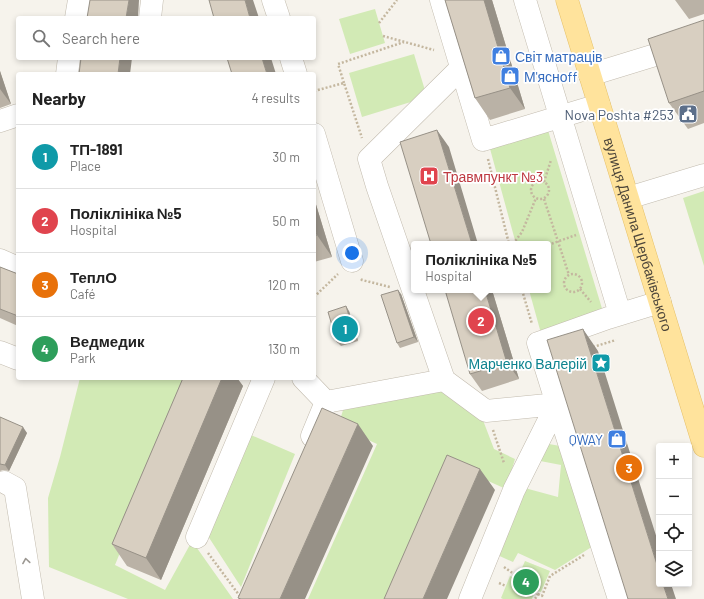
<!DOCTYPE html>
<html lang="en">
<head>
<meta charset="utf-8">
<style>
	:root { --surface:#fff; --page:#f2f2f2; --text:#222; --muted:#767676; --line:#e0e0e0; --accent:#7c3aed }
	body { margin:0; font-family:Barlow,sans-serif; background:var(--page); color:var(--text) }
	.controls { position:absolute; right:12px; bottom:12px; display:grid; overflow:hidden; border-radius:4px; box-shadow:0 2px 6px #0003 }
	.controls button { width:36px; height:36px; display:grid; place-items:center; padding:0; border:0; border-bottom:1px solid var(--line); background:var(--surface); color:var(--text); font:20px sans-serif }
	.you { position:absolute; left:352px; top:253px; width:14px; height:14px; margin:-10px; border:3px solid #fff; border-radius:50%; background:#1a73e8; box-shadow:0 0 0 6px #1a73e833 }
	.badge { display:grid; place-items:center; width:26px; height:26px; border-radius:50%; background:var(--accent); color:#fff; font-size:13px; font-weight:700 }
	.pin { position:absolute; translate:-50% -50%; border:2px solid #fff; box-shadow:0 1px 4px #0006 }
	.popup { position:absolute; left:411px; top:241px; width:140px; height:52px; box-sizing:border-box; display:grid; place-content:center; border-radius:4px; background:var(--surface); filter:drop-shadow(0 1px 3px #0005); font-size:13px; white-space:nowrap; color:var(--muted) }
	.popup b { font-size:15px; color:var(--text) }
	.popup::after { content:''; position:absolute; left:50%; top:100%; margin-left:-8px; border:8px solid transparent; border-top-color:var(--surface) }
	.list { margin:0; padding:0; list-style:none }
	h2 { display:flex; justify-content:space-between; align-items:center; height:52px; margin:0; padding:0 16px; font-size:17px }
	h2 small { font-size:13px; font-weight:400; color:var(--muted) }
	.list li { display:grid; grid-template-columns:26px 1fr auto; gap:12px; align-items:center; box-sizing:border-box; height:64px; padding:0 16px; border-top:1px solid var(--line) }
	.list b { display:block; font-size:15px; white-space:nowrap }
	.list p { margin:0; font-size:13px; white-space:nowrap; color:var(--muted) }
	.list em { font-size:13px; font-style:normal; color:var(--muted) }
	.icon { flex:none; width:22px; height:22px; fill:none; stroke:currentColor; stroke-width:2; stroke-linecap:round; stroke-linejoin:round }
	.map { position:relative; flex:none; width:704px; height:599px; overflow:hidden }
	.search { position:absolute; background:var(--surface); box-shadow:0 2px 6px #0003; left:16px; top:16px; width:300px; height:44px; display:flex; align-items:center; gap:10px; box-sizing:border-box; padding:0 14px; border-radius:4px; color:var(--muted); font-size:15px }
	.panel { position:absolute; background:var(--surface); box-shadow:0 2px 6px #0003; left:16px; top:72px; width:300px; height:308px; border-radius:4px }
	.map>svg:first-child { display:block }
</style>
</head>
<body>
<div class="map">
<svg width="704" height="599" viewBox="0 0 704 599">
	<rect width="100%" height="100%" fill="#f6f3ec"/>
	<!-- green -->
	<path fill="#d2eab5" d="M375,9l10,34 -35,11 -11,-35z
		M414,54l13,43 -65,20 -13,-44z
		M547,127l57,188 -62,22 -13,-47h19v-46h-32l-27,-99z
		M704,191v75l-21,-68z
		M80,378h111l-76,187 50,25 27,-49 41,58h-105l-79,-32 -1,-69 12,-41z
		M440,387l41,28 13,34 21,10 -9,30 -49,-22 -57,132h-92l69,-155 -39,-18 7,-22z
		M251,435l44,19 -54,133 -35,-54z
		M543,443l23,4 32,96 -43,27 -37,-17 -5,9 -20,-9 28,-66 37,10 3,-32 -26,-5z
		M525,561l25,10 -9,21 -6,-2 -3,9h-29l-2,-1 9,-22 7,3z"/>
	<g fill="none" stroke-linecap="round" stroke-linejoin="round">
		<!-- minor casing -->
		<g stroke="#c2bbae" stroke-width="23">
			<path id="minor" d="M273,0l6,18
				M441,0l42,140 116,-35
				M525,0l95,314
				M76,18l3,-18
				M150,18l2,-18
				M291,58l5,16
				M461,68l-92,91 8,27 67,194 42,31 71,-7
				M67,74l2,-16
				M590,75l114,-35
				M0,121l18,-6
				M314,134l38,127
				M628,198l76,-23
				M0,260l18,8
				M538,343l70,-25 52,-16
				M0,352l18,7
				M303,378l23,24 118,-22
				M554,396l65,203
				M312,436l14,-34
				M4,482l11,6 18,111
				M197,537l67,-159
				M470,599l44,-109 43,-86 -19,-61"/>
		</g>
		<!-- major casing -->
		<g stroke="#e6c16a" stroke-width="23">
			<g id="major">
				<path id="s1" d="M567,0l137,446"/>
			</g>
		</g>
		<!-- path -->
		<path stroke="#c4b79f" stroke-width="2.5" stroke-dasharray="2 2" stroke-linecap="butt" d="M379,23l18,-23
			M383,36l51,14
			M344,83l-6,-19 66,-22
			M314,91l30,-8 18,55
			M488,159l21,85
			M531 190a9 9 0 1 1 18 0a9 9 0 1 1-18 0Z
			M544,182l7,-22
			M544,199l25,76
			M513,244l9,-12 14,-34
			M548,245l28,-10
			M564 283a9 9 0 1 1 18 0a9 9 0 1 1-18 0Z
			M361,279l1,1 28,7
			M580,289l11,13
			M522,290l10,34
			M314,297l24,-23
			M593,347l23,-7
			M493,430l11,33
			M208,553l34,46
			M504,567l14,10
			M499,583l7,3
			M534,592l4,2 -3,5
			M538,594l4,2 8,-20 34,-21"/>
		<!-- minor -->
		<use href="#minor" stroke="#fff" stroke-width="22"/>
		<!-- major -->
		<use href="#major" stroke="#ffe39c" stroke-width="22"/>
	</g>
	<!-- wall -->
	<path fill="#bab2a6" d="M445,0h47l33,109 -35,11 -15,-22z
		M675,0h29v14l-15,5z
		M704,20v103l-16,6 -19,-26z
		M0,71l11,33 -11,4z
		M314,198l18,59 -18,5z
		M0,267l18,7v52l-18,-8z
		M492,290l27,89 -37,12 -12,-17z
		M401,294l17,48 -18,6 -3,-5z
		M349,311l9,30 -17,5 -4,-4z
		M183,378h54l6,8 -82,194 -34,-14 -15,-22z
		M0,417l27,16 -18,38 -6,-1 -3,1z"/>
	<!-- shaded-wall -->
	<path fill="#979187" d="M129,0h10l-1,18h-12z
		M245,0h8l6,18h-9z
		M484,0h8l33,109 -15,-21z
		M120,58h12l-2,16h-12z
		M262,58h9l5,16h-9z
		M0,71l11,33 -11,-15z
		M437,130l12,17 29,97h-6z
		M314,198l18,59 -15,-22 -3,-9z
		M398,290l3,4 17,48 -4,-5z
		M485,290h7l27,89 -12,-16z
		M346,306l3,5 9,30 -3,-5z
		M583,329l15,22 61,194v26z
		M222,378h15l6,8 -82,194 -15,-22z
		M358,424l15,22 -68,153h-25z
		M23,427l4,6 -18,38 -4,-6z
		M480,469l15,21 -48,109h-24z
		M663,584h8l5,15h-8z"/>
	<!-- building -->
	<path fill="#d8cfc1" stroke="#979187" d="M90,0h39l-3,18h-39z
		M209,0h36l5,18h-36z
		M445,0h39l26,88 -35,10z
		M704,20v71l-35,12 -21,-64z
		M81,58h39l-2,16h-39z
		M227,58h35l5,16h-35z
		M437,130l35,114h-41l-31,-102z
		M314,226l3,9 -3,1z
		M0,267l18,7v42l-18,-7z
		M398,290l16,47 -17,6 -16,-48z
		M445,290h40l22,73 -37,11z
		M346,306l9,30 -18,6 -9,-30z
		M583,329l76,242v13h4l5,15h-40l-81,-259z
		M183,378h39l-76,180 -34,-14z
		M322,408l36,16 -78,175h-39l-3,-1z
		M0,417l23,10 -18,38 -5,-1z
		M447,455l33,14 -57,130h-39z"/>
	<!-- one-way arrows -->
	<defs><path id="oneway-chevron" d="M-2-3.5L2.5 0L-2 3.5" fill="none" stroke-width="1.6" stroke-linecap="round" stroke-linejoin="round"/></defs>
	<use stroke="#9c9892" href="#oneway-chevron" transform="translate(26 561) rotate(-99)"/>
	<!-- icons -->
	<defs>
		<g id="shop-square" transform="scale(1)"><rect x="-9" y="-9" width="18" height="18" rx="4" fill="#3f7fe0" stroke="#fff"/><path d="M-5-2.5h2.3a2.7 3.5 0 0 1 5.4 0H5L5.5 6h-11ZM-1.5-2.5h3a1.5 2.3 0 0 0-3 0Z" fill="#fff"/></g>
		<g id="civic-square" transform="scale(1)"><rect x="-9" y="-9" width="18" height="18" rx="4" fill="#5c6f8a" stroke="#fff"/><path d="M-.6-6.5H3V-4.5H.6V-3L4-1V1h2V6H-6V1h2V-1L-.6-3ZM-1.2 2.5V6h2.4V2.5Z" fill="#fff"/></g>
		<g id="hospital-square" transform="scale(1)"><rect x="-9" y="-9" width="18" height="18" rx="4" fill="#e0444e" stroke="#fff"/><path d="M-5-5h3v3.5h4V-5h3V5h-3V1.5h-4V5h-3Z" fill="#fff"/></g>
		<g id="sight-square" transform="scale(1)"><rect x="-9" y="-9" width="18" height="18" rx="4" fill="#0f9aa8" stroke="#fff"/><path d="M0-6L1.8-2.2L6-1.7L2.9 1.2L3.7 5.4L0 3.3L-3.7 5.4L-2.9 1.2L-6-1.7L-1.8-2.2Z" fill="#fff"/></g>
	</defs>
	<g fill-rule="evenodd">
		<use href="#shop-square" x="501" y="56"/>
		<use href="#shop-square" x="510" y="76"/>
		<use href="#civic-square" x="688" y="114"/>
		<use href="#hospital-square" x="429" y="176"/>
		<use href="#sight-square" x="601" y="363"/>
		<use href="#shop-square" x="617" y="439"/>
	</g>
	<g text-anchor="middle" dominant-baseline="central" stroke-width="3.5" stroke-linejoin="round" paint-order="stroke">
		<!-- shop labels -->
		<g font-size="14" fill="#366cbe" stroke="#fff" text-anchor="start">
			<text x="515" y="56">Світ матраців</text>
			<text x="524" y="76">М'ясноff</text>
			<text x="603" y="439" text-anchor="end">QWAY</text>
		</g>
		<!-- service labels -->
		<g font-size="14" fill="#4e5e75" stroke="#fff" text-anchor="end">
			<text x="674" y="114">Nova Poshta #253</text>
		</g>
		<!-- health labels -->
		<g font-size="14" fill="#be3a42" stroke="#fff" text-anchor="start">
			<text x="443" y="176">Травмпункт №3</text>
		</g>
		<!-- street labels -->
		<g font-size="14" fill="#4b4439" stroke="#fff">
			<text stroke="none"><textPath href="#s1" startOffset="245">вулиця Данила Щербаківського</textPath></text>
		</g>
		<!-- culture labels -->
		<g font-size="14" fill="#0d838f" stroke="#fff" text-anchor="end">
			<text x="587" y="363">Марченко Валерій</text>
		</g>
	</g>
</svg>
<div class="controls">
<button>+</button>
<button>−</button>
<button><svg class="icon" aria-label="locate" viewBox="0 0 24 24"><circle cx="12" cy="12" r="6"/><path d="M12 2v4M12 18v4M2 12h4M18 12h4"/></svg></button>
<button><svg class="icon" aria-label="layers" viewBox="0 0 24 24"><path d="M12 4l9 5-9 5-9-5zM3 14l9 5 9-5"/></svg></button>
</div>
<div class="you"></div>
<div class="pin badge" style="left:345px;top:329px;background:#0f9aa8">1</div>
<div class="pin badge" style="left:481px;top:321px;background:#e0444e">2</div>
<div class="popup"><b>Поліклініка №5</b>Hospital</div>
<div class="pin badge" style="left:629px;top:468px;background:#e8710a">3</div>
<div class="pin badge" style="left:526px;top:582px;background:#2e9e5b">4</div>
<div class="search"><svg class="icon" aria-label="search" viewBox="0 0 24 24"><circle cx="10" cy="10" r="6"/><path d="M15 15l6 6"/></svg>Search here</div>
<section class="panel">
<h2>Nearby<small>4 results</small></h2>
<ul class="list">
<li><span class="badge" style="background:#0f9aa8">1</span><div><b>ТП-1891</b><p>Place</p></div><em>30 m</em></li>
<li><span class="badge" style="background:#e0444e">2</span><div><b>Поліклініка №5</b><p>Hospital</p></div><em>50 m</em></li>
<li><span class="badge" style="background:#e8710a">3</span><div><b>ТеплО</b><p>Café</p></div><em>120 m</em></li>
<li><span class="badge" style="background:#2e9e5b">4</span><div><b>Ведмедик</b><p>Park</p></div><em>130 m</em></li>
</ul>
</section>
</div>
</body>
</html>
